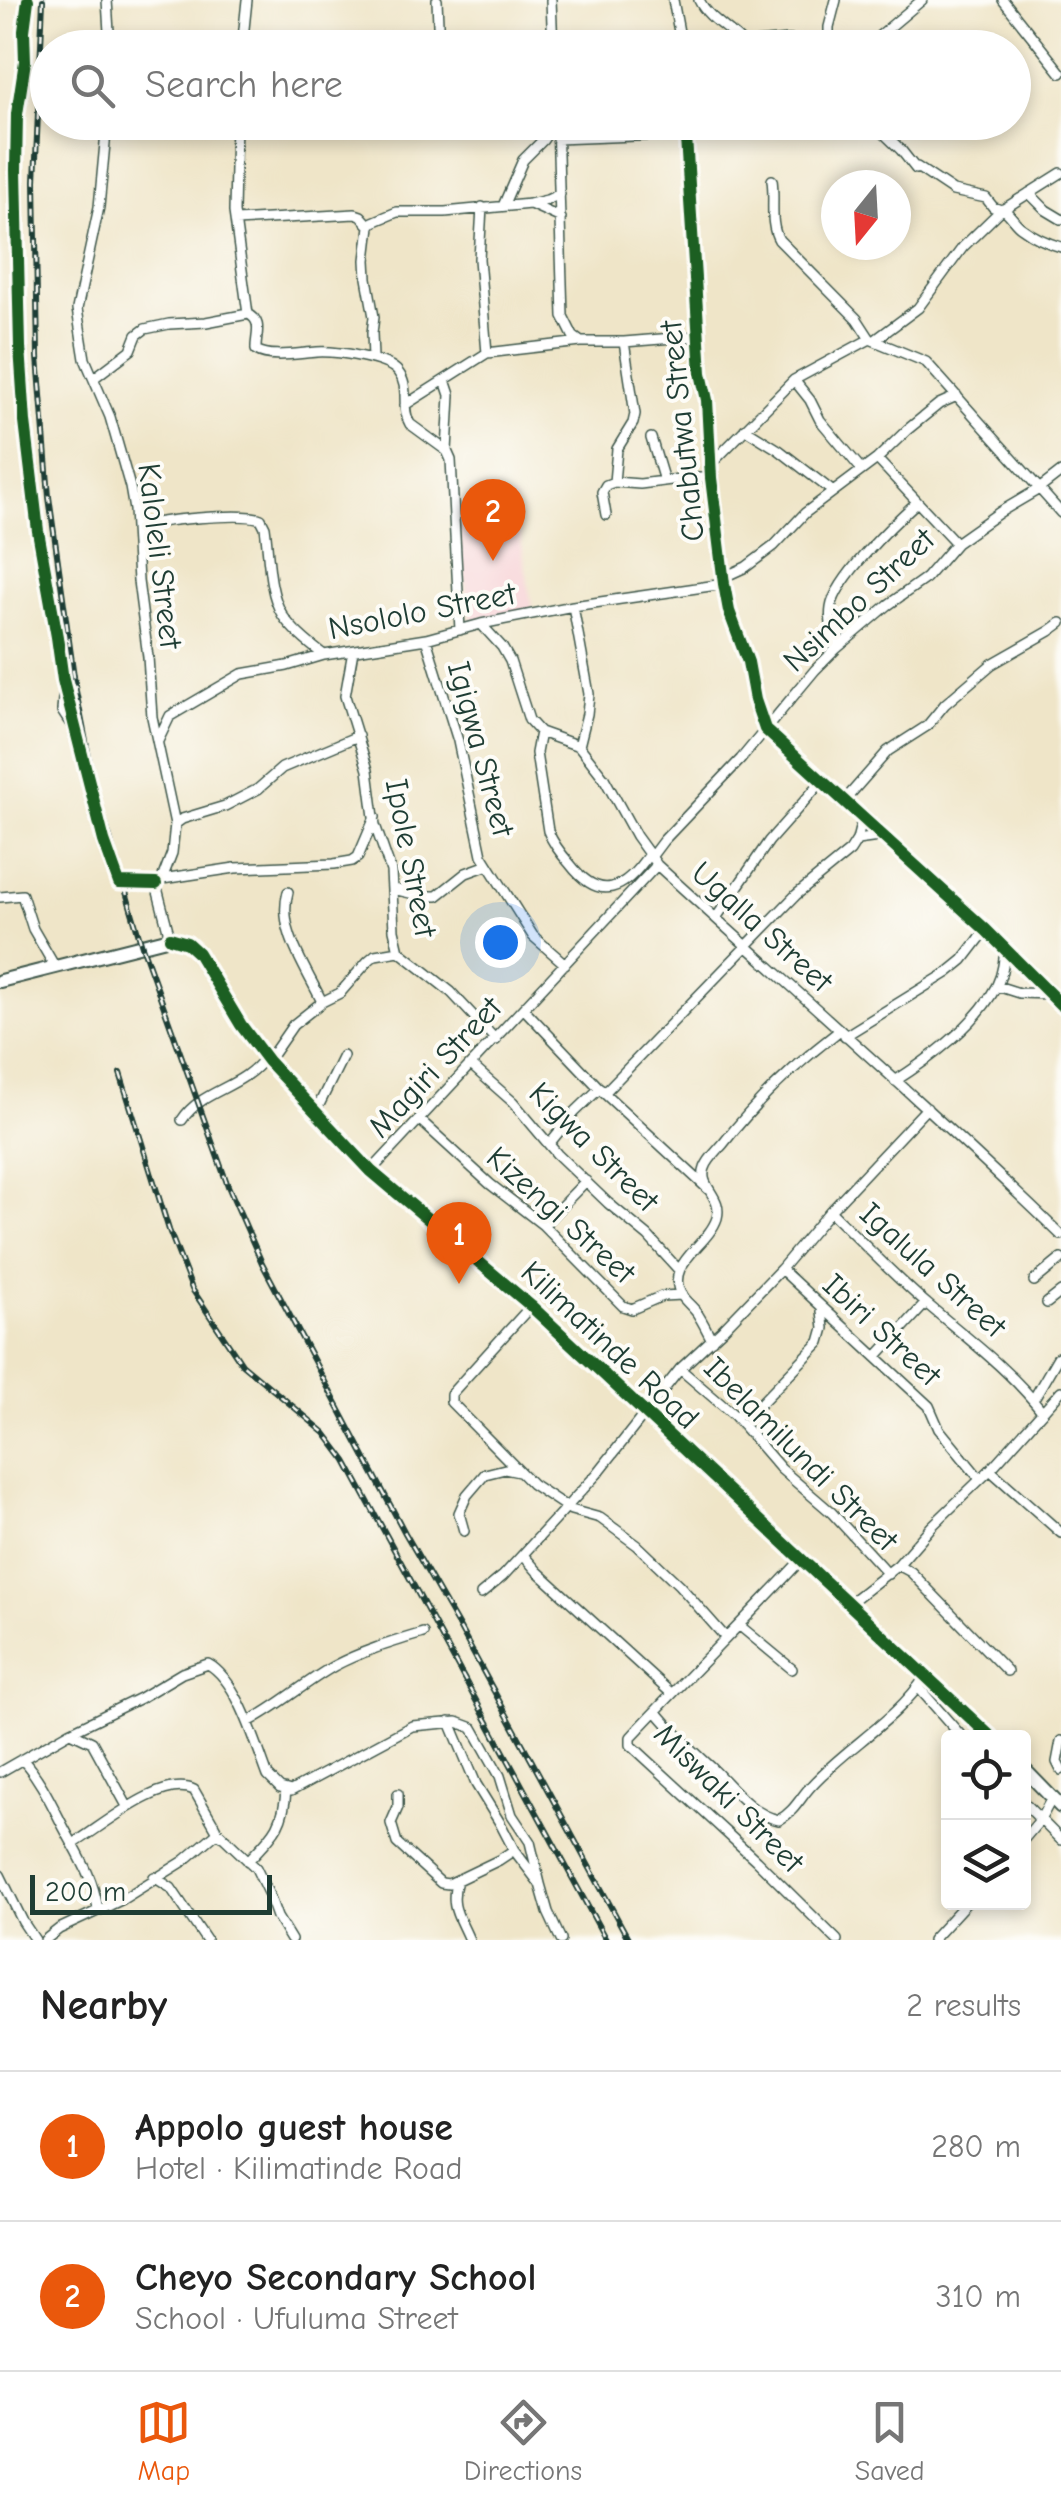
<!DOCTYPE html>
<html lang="en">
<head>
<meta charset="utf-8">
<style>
	:root { --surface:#fff; --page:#f6f6f6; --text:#222; --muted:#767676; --line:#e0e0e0; --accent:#ea580c }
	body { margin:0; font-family:"Comic Neue",sans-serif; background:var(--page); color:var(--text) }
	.controls { position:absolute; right:30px; bottom:30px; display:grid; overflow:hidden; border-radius:10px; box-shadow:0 5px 15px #0003 }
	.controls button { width:90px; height:90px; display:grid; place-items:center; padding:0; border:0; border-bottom:2px solid var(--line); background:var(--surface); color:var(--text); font:50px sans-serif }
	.compass { position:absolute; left:821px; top:170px; width:90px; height:90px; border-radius:50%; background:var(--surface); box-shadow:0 5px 15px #0003; rotate:198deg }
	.scale { position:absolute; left:30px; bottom:25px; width:242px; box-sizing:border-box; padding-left:10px; border:5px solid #1f3d34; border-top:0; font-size:28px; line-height:35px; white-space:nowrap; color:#1f3d34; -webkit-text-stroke:8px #fdfcf7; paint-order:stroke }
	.you { position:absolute; left:500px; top:942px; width:35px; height:35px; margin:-25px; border:8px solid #fff; border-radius:50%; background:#1a73e8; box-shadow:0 0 0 15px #1a73e833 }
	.badge { display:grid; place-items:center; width:65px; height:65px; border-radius:50%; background:var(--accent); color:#fff; font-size:32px; font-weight:700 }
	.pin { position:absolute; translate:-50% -82px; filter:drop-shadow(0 2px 5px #0008) }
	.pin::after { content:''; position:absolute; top:52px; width:35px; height:30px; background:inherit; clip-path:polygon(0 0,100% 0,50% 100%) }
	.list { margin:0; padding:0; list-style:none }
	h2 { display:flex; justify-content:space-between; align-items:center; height:130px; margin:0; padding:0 40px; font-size:42px }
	h2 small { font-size:32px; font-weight:400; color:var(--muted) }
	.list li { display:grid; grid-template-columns:65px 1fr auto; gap:30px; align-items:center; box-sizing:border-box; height:150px; padding:0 40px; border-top:2px solid var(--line) }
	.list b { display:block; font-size:38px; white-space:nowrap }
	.list p { margin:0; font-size:32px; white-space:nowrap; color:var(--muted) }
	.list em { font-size:32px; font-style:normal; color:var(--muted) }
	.icon { flex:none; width:55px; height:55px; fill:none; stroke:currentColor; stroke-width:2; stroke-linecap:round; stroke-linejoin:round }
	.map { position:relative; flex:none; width:1061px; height:1940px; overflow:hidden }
	.search { position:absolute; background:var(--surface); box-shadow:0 5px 15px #0003; left:30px; right:30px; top:30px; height:110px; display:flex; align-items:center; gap:25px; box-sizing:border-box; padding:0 35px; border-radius:55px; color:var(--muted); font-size:38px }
	.sheet { height:430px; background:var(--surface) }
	nav { display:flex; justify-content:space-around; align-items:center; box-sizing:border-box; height:140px; border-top:2px solid var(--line); background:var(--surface); font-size:28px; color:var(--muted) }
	nav a { display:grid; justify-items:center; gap:5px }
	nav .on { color:var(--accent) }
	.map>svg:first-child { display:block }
</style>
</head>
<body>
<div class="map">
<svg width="1061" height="1940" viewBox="0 0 1061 1940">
	<rect width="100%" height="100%" fill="#fdfcf7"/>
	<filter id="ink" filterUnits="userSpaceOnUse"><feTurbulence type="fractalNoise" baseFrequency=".01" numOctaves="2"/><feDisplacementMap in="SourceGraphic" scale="20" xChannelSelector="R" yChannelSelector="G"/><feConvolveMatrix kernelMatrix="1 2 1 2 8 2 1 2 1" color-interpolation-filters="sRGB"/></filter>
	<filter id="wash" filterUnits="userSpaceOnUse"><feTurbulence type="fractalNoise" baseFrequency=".0048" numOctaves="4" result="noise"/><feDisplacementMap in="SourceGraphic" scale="40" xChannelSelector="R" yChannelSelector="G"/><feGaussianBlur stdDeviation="2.25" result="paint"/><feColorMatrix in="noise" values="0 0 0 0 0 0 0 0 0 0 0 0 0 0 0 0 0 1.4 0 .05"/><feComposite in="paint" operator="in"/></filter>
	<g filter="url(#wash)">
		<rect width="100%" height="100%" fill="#efe5c8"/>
		<!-- built -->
		<path fill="#f7cfd4" d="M514,498l19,115 -61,10 -19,-115z"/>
	</g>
	<g filter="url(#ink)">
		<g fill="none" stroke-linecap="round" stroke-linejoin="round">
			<!-- street casing -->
			<g stroke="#3e564a" stroke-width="12">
				<path id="street" d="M28,0l-4,31 1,30 -8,53 -1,56 4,177 5,75 13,109 19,106 6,43 41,161 15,42 37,1
					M107,0l3,48
					M437,0l2,48
					M551,0l2,48
					M673,0l9,48
					M699,0c9,19 30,28 44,44
					M1003,0l58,73
					M682,41l61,3 46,-4 40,4
					M829,45v-18l7,-27
					M242,48l5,-48
					M865,48l57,-48
					M107,122l-8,85 -22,102 8,50 25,58 20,70 4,23 4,71 10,76 4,60 23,107 -3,29 -10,26 -6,5 14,54
					M236,122l-2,90 14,102c16,7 7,23 8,36 15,9 43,3 61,2 18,-1 71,6 81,20 13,16 2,36 12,52l37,27 4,9 9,170
					M557,122l6,194 10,20 8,6
					M685,122l16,251 6,27 4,78 13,106 5,27 19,51 7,38 10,29 221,201 75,75
					M872,122l29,28 15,19
					M557,139l104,-4 53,-8 33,3 16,-8
					M917,167l36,24 33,7 7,9 8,3
					M772,180c3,20 -3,44 7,60l78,79 13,20
					M1029,193l17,17 15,9
					M530,204l17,-4 13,-6
					M503,206l20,-46 20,-20 12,-18
					M482,207l-3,52 8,94
					M1003,209c8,5 11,14 19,19 12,9 25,15 39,19
					M236,221l119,-7 6,2 9,10
					M875,340l43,-32 45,-61 36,-35 62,-39
					M373,358l-1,-25 2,-16 -7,-39 -1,-18 4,-34 3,-4 24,-10h48l85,-8 31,14
					M94,378l37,-28 6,-15 8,-6 24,-5 37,-2 42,-8
					M445,380l5,15 -3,56
					M794,380l16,20 10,20 42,50
					M405,405l82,-52 94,-11h43l74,-6
					M745,429l34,21 53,41
					M651,438l13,43
					M877,459l79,84
					M711,464l83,-84 76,-41 56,23 135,151
					M614,482l3,-33 16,-26 2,-9 -11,-72
					M606,515l-4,-23 4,-7 8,-3 26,2 47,-6h24
					M135,528c20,-8 108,-16 126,-9l4,8c4,28 3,65 18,89 10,15 26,28 41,39
					M724,577l22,-10 28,-21 31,-33 72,-54 30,-29 32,-26 18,-8
					M573,606l16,88 -2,20 -8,32
					M481,624l21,23 8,14 19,59 11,12 39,14 25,32 32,58 21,29c135,123 273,243 404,370
					M426,639l32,102 24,114 51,81 32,28
					M836,649c-3,-13 -7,-28 -5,-41 4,-29 64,-86 86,-106
					M353,651l-8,45 23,74 7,55 16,46 3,59 5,21 52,41 45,48
					M64,685l-2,26 15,23
					M540,732l-4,21 12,78c5,13 13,23 22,33 30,39 55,26 79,-10
					M158,741l12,-25 72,-42 45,-8 37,-11 102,-16 55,-15 92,-18 151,-22
					M845,800l43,-49 39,-25 18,-22 47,-40 58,-33 11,-8
					M175,824l7,-5 43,-13 33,-17 24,-21 76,-32
					M857,840l29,-4
					M651,857l12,-16 78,-82 74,-89 21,-21 52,-44 38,-27 30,-35 44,-31 39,-23 22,-17
					M162,879l73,-11 99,-4 18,-3 6,-4 17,-40
					M393,889l30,7h14l29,-23 22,-8
					M288,892c-11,38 19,77 34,110
					M0,897l22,-2 11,34 22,38
					M716,918l53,-77 54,-61
					M997,986l22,7 32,1
					M524,1009l80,84 104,96
					M845,1036l102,-63 16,-13 23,-30
					M268,1061l25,-36 29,-23 18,-9 28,-32 7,-6 24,-4
					M471,1065l42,37 44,52 51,49 40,33 30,33
					M895,1081c36,-23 82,-57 102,-96 6,-12 7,-25 8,-38
					M604,1093l192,-198 54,-44 7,-11 6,-24
					M315,1113l28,-57
					M182,1120c20,-31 60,-31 83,-63
					M420,1120l70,64 53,41 80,81 9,3 30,-13 20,-1
					M549,1144l26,-32 25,-24
					M371,1171l286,-306
					M830,1211c32,31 63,64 97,93 40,34 82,65 115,107
					M543,1225l43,-44
					M781,1269l148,137 10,23 41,50
					M1034,1281l27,-22
					M1047,1303l14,-11
					M531,1306l-80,88v8l81,82 39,26 29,8 37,27 42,40 47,53
					M712,1340c-5,-9 -9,-18 -15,-27 -4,-6 -11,-11 -15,-17 -19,-32 26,-50 35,-78 6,-22 -19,-31 -12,-50 3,-9 12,-17 18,-24 33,-43 73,-80 116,-113
					M876,1357l50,-54
					M680,1369l55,47 46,53 51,44 56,61
					M1033,1400l25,-43
					M735,1416l15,-5 10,-7 60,-62 4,-14 -2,-17
					M990,1470l71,63
					M464,1531l-5,-18 8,-18 18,-21 20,-5 14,3
					M523,1555l14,16 135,123
					M801,1560c-56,60 -114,117 -170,177v8l125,115 81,80
					M898,1565l13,7 96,99
					M481,1594l22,-18 94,-102 83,-105 43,-40 58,-60 49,-58 97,-103
					M848,1604l50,-39 34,-39 58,-56 71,-79
					M740,1626l52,43
					M918,1687l45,51
					M656,1711c17,21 35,38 55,56 20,19 40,48 68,53 15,-8 21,-22 32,-34 35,-39 85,-65 114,-109
					M248,1722c31,-16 56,-39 86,-56 28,-15 59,-24 89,-33
					M450,1722l26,62 24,39 14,27 26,34 8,28 13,28
					M71,1732l21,10 35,64
					M1061,1741l-4,21 4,8
					M22,1759c19,21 29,44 42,69 16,30 28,47 34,81
					M0,1772l70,-40 70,-34 42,-25 26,-9c30,16 48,81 60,112l12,12 11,3 121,-65 45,-4 16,6 27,48 12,39 18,27 10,42
					M398,1794v13l-7,16 6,20 44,40 8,1 50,-24 15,-10
					M1024,1803l37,37
					M1024,1839l16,-19 12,-22
					M73,1844c29,-17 88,-69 121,-54l24,42 38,36 13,27 8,22 14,23
					M248,1861c24,-26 36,-34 38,-71
					M0,1875l23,47 12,18
					M154,1877l17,11 35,52
					M457,1880c-8,27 2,36 12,60
					M45,1940l14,-11 64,-30 61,-38 34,-29
					M932,1940l35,-38"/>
			</g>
			<!-- secondary casing -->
			<g stroke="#3e564a" stroke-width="16">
				<path id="secondary" d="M0,981l170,-43 17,5 11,10 43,72 27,36 103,110 160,135 461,432
					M1024,1769l37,38"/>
			</g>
			<!-- street -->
			<use href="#street" stroke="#fff" stroke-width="9"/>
			<!-- secondary -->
			<use href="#secondary" stroke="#fff" stroke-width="12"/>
			<!-- rail casing -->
			<g stroke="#1f3d34" stroke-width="6">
				<path id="rail" d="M43,0l-8,181 3,176 11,140 27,194 19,96 47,159 86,240 34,77 143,270 53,92 171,315
					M120,1073l49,157 23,59 50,75 83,69 21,28 260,479"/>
			</g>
			<!-- rail -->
			<use href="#rail" stroke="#fdfcf7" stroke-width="2.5" stroke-dasharray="8" stroke-linecap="butt"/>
			<!-- cycleway casing -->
			<g stroke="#fdfcf7" stroke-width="19">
				<path id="cycleway" d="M28,0l-4,31 1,30 -8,53 -1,56 4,177 5,75 13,109 19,106 6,43 41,161 15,42 37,1
					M685,122l16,251 6,27 4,78 13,106 5,27 19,51 7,38 10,29 221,201 75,75
					M170,938l17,5 11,10 43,72 27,36 103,110 160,135 461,432"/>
			</g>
			<!-- cycleway -->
			<use href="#cycleway" stroke="#1b5e20" stroke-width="12"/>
		</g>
	</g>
	<g text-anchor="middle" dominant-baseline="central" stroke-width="8" stroke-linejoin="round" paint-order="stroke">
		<!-- street labels -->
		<g font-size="32" fill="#1f3d34" stroke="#fdfcf7">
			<text transform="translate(682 431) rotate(-96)">Chabutwa Street</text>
			<text transform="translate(160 556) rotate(83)">Kaloleli Street</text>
			<text transform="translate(859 600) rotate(-43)">Nsimbo Street</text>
			<text transform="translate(422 611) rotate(-11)">Nsololo Street</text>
			<text transform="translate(481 749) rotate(75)">Igigwa Street</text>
			<text transform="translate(411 858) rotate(79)">Ipole Street</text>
			<text transform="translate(762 927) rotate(42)">Ugalla Street</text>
			<text transform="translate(435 1067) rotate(-47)">Magiri Street</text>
			<text transform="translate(594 1147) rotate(45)">Kigwa Street</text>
			<text transform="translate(561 1215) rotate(42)">Kizengi Street</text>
			<text transform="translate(933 1270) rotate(42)">Igalula Street</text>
			<text transform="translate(882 1330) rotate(43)">Ibiri Street</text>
			<text transform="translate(610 1345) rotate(43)">Kilimatinde Road</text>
			<text transform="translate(801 1454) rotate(45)">Ibelamilundi Street</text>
			<text transform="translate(729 1798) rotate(45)">Miswaki Street</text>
		</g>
	</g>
</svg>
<div class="controls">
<button><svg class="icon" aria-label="locate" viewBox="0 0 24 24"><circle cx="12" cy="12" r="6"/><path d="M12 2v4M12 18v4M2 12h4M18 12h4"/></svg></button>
<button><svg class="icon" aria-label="layers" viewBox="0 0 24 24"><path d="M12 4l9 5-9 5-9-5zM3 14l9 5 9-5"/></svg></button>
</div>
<svg class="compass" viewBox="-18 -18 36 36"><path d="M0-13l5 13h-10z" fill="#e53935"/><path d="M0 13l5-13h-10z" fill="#767676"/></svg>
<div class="scale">200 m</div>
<div class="you"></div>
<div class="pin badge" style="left:459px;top:1284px">1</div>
<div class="pin badge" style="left:493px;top:561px">2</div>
<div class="search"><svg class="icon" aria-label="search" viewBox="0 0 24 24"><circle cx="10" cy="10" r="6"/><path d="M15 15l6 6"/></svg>Search here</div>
</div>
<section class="sheet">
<h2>Nearby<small>2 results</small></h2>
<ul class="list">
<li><span class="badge">1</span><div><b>Appolo guest house</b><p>Hotel · Kilimatinde Road</p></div><em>280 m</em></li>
<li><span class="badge">2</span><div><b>Cheyo Secondary School</b><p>School · Ufuluma Street</p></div><em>310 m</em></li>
</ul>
</section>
<nav>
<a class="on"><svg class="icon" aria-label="map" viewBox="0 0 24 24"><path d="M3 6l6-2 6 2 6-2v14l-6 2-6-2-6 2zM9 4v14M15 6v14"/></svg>Map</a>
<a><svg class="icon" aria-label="directions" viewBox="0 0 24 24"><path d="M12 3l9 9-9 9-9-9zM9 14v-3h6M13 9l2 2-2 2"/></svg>Directions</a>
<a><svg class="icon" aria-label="saved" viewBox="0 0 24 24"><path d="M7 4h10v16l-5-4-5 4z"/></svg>Saved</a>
</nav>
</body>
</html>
